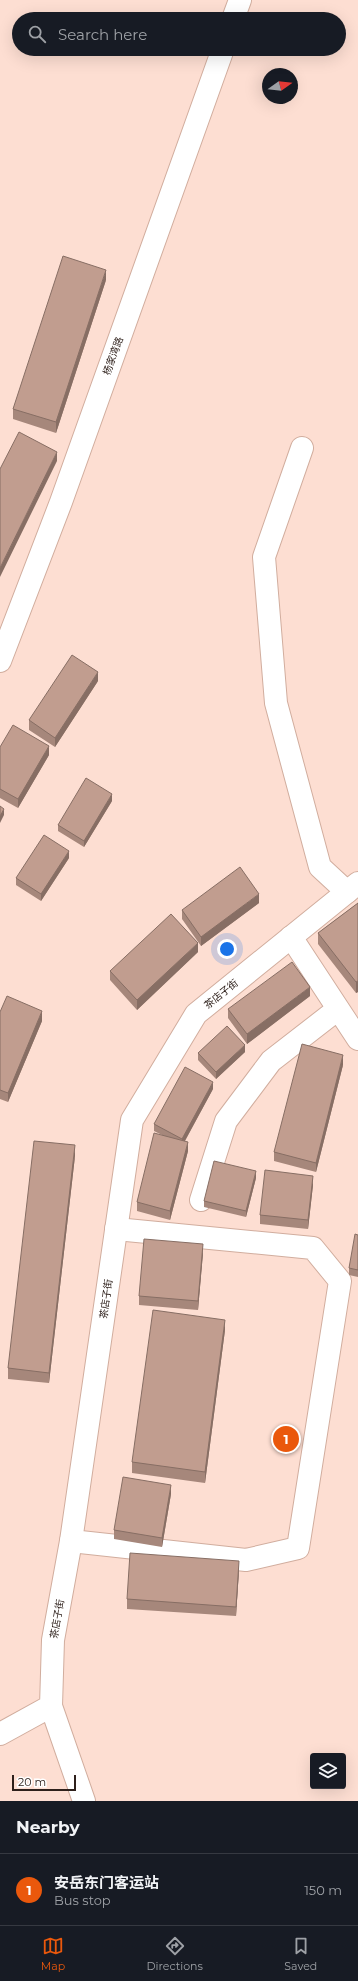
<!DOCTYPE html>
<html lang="en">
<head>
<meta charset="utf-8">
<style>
	:root { --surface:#171b24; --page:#20242c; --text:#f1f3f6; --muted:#9ea1a6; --line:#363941; --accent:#ea580c }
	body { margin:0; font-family:Montserrat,"Noto Sans SC",sans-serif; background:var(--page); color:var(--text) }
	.controls { position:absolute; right:12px; bottom:12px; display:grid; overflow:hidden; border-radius:4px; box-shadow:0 4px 16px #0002 }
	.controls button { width:36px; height:36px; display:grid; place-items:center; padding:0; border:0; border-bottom:1px solid var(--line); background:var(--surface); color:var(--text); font:20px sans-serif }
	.compass { position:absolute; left:262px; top:68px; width:36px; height:36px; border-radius:50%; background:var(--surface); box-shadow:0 4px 16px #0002; rotate:75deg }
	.scale { position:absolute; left:12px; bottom:10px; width:64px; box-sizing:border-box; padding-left:4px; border:2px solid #2e201b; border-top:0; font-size:11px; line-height:14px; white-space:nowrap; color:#2e201b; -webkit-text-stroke:3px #fff; paint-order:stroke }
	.you { position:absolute; left:227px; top:949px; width:14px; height:14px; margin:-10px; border:3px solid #fff; border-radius:50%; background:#1a73e8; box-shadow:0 0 0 6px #1a73e833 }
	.badge { display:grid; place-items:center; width:26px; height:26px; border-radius:50%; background:var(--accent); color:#fff; font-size:13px; font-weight:700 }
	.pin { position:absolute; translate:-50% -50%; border:2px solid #fff; box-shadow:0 1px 4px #0006 }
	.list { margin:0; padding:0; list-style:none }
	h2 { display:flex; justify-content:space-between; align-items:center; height:52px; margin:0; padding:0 16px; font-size:17px }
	h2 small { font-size:13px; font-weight:400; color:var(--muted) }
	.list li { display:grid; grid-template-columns:26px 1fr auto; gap:12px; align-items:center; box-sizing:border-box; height:72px; padding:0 16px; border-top:1px solid var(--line) }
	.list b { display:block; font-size:15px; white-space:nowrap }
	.list p { margin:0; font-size:13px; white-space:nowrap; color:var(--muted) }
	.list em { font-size:13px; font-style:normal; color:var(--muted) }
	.icon { flex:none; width:22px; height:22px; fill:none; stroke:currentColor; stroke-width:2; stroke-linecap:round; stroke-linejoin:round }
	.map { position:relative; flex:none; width:358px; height:1801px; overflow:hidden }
	.search { position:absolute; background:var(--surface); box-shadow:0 4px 16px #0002; left:12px; right:12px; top:12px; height:44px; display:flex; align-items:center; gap:10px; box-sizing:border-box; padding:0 14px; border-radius:22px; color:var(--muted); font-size:15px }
	.sheet { height:124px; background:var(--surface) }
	nav { display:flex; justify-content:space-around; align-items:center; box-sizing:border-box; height:56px; border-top:1px solid var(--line); background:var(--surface); font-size:11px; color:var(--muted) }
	nav a { display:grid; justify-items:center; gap:2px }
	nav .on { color:var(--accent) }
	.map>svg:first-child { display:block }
</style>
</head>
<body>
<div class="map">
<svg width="358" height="1801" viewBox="0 0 358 1801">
	<rect width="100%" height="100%" fill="#fdded2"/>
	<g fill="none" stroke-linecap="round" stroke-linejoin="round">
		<!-- street casing -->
		<g stroke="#d1ad9e" stroke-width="24">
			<path id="street" d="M302,448l-38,109 12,146 44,164 27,25
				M291,937l67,102
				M201,1200l25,-79 45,-60 67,-52
				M71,1541l175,19 52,-12 42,-267 -27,-33 -197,-19"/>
		</g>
		<!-- secondary casing -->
		<g stroke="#d1ad9e" stroke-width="24">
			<path id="secondary" d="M233,19l7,-19
				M0,661l61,-159 162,-453
				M0,1734l51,-28
				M84,1801l-33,-95 2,-66 18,-99 61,-421 64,-106 162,-131"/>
		</g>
		<!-- street -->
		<use href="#street" stroke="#fff" stroke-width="22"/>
		<!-- secondary -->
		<use href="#secondary" stroke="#fff" stroke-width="22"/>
	</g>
	<!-- wall -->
	<path fill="#a6877b" d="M106,280l-50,153 -43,-14v-10z
		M98,681l-43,66 -26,-17v-10z
		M0,747l49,8 -31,53 -18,-10z
		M112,801l-28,46 -26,-16v-6z
		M69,858l-28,43 -25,-16v-7z
		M259,903l-58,43 -19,-27v-9z
		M358,903v89l-2,1 -38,-49v-11z
		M198,952l-61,58 -27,-30v-9z
		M310,996l-63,48 -19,-26v-9z
		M0,1012l42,9 -34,81 -8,-3z
		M245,1052l-29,27 -18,-19v-7z
		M343,1065l-27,107 -42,-11v-9z
		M213,1089l-28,52 3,10 -18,69 -33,-9v-9l25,-67 -8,-4v-7z
		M75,1156l-26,227 -41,-4v-11z
		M256,1178l-10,39 -42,-10v-6z
		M313,1185l-5,44 -48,-5v-9z
		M358,1235v42l-9,-2v-7z
		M203,1253l-5,57 -59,-5v-9z
		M225,1330l-20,153 -73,-10v-11z
		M171,1494l-9,53 -48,-8v-9z
		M239,1570l-3,46 -109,-7v-10z"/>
	<!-- shaded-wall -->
	<path fill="#876e64" d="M106,270v10l-50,153v-11z
		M57,452v9l-57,116v-9z
		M98,672v9l-43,66v-9z
		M49,746v9l-31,53v-9z
		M112,794v7l-28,46v-6z
		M4,809v6l-4,8v-7z
		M69,851v7l-28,43v-7z
		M259,894v9l-58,43v-9z
		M198,943v9l-61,58v-10z
		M358,981v11l-2,1v-11z
		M310,987v9l-63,48v-10z
		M42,1011v10l-34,81v-9z
		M245,1045v7l-29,27v-7z
		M343,1055v10l-27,107v-9z
		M213,1082v7l-31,57v-7z
		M188,1142v9l-18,69v-9z
		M75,1145v11l-26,227v-10z
		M256,1171v7l-10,39v-6z
		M313,1176v9l-5,44v-9z
		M203,1244v9l-5,57v-9z
		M225,1320v10l-20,153v-11z
		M171,1485v9l-9,53v-9z
		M239,1561v9l-3,46v-9z"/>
	<!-- building -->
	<path fill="#c19d8f" stroke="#876e64" d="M63,256l43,14 -50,152 -43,-13z
		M19,432l38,20 -57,116v-99z
		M72,655l26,17 -43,66 -26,-18z
		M13,725l36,21 -31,53 -18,-10v-42z
		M86,778l26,16 -28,47 -26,-16z
		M0,806l4,3 -4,7z
		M44,835l25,16 -28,43 -25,-16z
		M240,867l19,27 -58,43 -19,-27z
		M358,903v78l-2,1 -38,-49z
		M171,914l27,29 -61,57 -27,-29z
		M292,962l18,25 -63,47 -19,-25z
		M7,996l35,15 -34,82 -8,-3v-78z
		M227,1026l18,19 -29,27 -18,-19z
		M302,1044l41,11 -27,108 -42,-11z
		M185,1067l28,15 -31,57 -28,-15z
		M154,1133l34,9 -18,69 -33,-9z
		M34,1141l41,4 -26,228 -41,-5z
		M214,1161l42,10 -10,40 -42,-10z
		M265,1170l48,6 -5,44 -48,-5z
		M355,1234l3,1v35l-9,-2z
		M144,1239l59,5 -5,57 -59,-5z
		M153,1310l72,10 -20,152 -73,-10z
		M123,1477l48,8 -9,53 -48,-8z
		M130,1553l109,8 -3,46 -109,-8z"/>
	<g text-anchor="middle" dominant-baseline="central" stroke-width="3" stroke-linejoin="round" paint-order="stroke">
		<!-- street labels -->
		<g font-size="10" fill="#2e201b" stroke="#fff">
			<text transform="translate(113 356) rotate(-70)">杨家湾路</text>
			<text transform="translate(221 994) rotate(-39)">茶店子街</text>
			<text transform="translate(106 1299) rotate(-82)">茶店子街</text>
			<text transform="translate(57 1619) rotate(-80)">茶店子街</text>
		</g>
	</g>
</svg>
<div class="controls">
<button><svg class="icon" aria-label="layers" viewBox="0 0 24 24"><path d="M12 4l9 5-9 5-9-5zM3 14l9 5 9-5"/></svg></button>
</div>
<svg class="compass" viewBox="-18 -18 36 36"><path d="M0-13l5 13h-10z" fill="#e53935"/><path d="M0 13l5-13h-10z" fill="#9ea1a6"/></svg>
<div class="scale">20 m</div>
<div class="you"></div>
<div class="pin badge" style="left:286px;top:1439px">1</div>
<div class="search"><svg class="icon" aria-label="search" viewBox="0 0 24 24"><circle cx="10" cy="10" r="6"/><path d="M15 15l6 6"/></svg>Search here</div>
</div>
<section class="sheet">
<h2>Nearby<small></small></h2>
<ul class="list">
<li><span class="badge">1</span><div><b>安岳东门客运站</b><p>Bus stop</p></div><em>150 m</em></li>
</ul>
</section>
<nav>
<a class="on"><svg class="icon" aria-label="map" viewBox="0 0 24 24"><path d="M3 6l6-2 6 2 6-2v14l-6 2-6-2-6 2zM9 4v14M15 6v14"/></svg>Map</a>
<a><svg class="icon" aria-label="directions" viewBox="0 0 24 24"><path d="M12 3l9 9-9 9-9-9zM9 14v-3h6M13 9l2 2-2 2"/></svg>Directions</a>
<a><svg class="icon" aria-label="saved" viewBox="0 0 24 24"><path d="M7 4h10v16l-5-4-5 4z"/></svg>Saved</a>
</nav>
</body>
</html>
